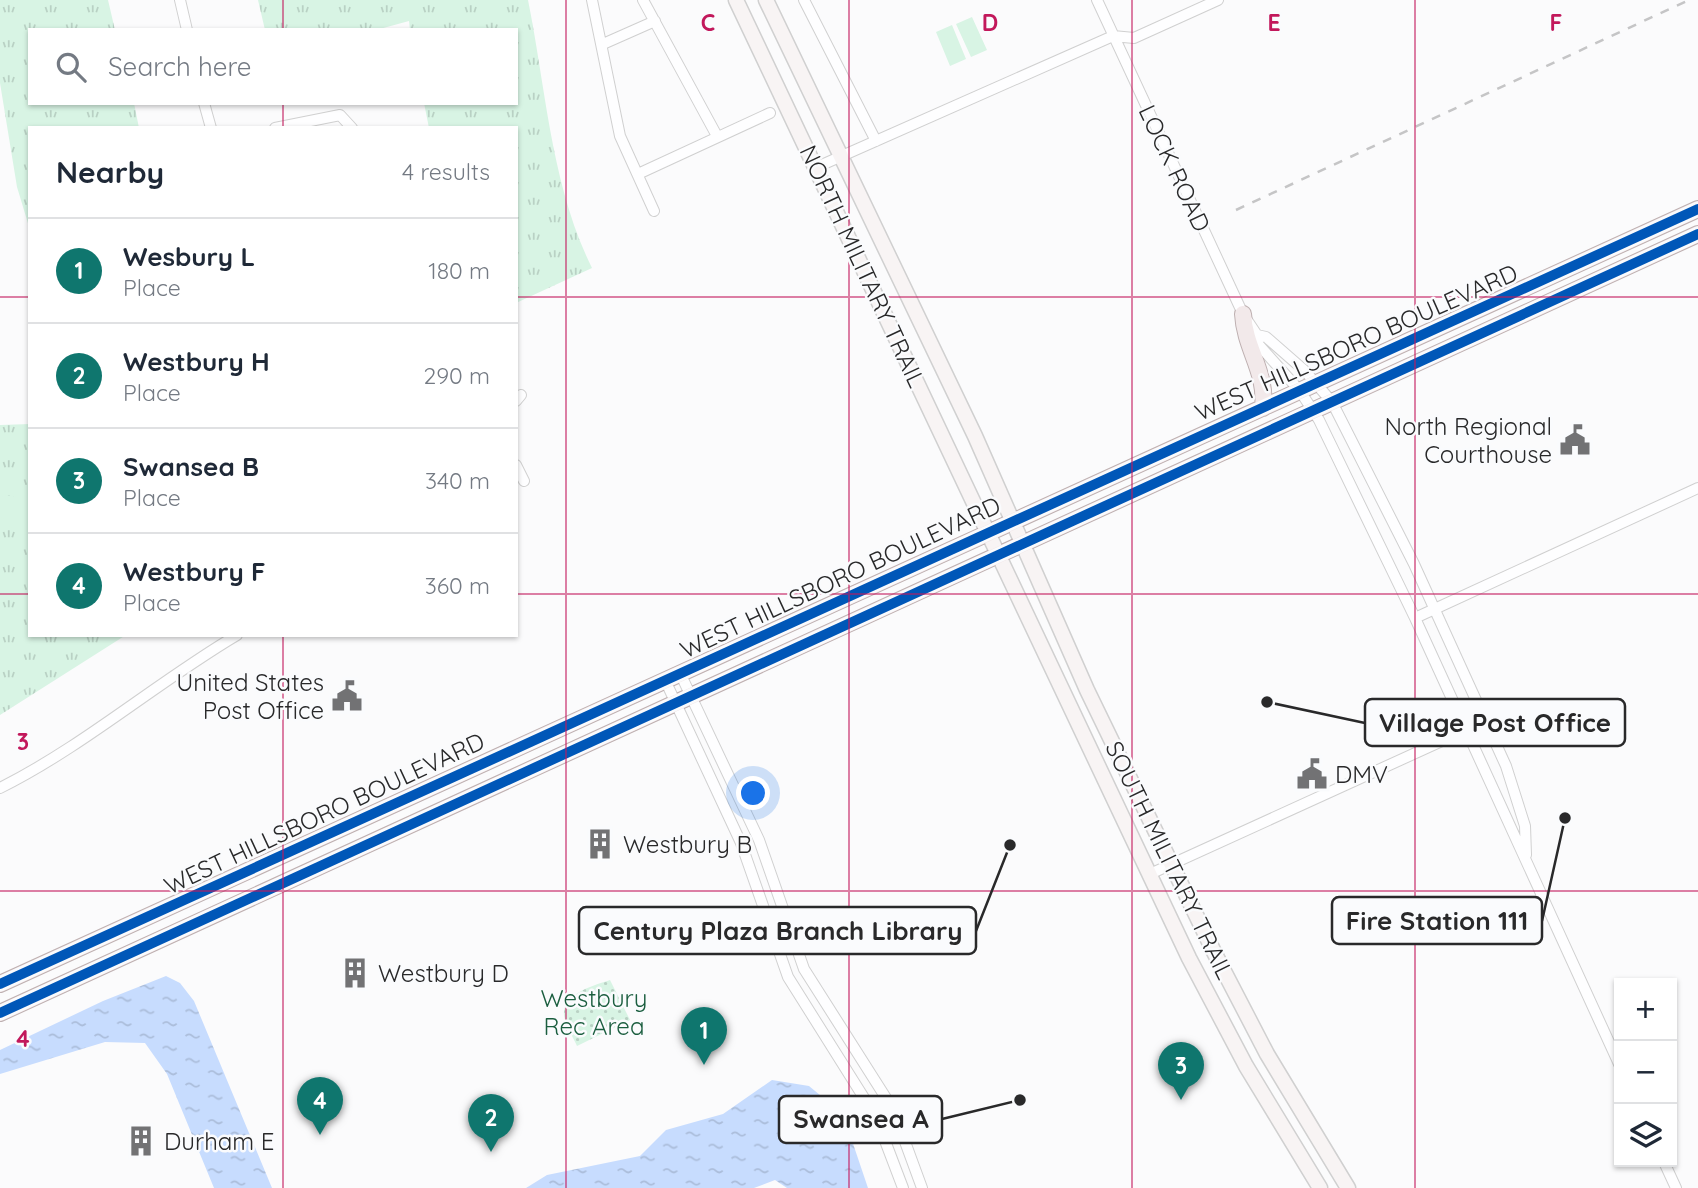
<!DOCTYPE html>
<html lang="en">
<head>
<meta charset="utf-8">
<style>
	:root { --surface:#fff; --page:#f6f6f7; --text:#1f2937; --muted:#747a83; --line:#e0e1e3; --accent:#0f766e }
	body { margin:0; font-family:Quicksand,sans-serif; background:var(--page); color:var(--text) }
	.controls { position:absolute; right:21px; bottom:21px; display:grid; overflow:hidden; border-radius:0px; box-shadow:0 2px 5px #0004 }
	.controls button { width:63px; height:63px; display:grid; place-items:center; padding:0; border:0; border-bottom:2px solid var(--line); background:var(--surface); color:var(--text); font:35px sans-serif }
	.you { position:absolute; left:754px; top:794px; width:24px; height:24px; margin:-18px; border:5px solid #fff; border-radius:50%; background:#1a73e8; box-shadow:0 0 0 10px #1a73e833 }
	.badge { display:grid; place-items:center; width:46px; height:46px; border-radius:50%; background:var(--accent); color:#fff; font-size:23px; font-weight:700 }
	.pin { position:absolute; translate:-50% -58px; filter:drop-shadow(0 2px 4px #0008) }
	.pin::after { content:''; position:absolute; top:37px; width:24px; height:21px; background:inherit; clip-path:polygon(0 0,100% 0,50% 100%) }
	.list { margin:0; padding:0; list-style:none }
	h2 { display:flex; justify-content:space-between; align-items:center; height:91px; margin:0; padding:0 28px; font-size:30px }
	h2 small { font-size:23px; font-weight:400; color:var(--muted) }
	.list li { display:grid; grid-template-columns:46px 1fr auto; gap:21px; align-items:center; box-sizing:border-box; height:105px; padding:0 28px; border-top:2px solid var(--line) }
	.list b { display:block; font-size:26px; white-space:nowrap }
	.list p { margin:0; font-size:23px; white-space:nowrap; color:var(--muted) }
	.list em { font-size:23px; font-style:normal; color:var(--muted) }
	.icon { flex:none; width:38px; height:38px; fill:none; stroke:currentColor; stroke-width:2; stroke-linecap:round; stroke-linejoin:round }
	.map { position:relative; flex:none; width:1698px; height:1188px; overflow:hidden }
	.search { position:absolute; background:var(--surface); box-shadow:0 2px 5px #0004; left:28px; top:28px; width:490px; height:77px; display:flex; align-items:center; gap:18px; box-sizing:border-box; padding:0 24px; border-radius:0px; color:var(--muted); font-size:26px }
	.panel { position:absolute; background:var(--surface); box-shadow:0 2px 5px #0004; left:28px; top:126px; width:490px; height:511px; border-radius:0px }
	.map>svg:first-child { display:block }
</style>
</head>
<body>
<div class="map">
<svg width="1698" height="1188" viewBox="0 0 1698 1188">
	<defs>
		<pattern id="grass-tufts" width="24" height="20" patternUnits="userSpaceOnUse" patternTransform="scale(1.75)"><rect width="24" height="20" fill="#d8f4e4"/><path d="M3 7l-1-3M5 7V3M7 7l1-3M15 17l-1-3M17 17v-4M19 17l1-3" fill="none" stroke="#b9d1c4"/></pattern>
		<pattern id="park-dots" width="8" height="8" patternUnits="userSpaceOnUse" patternTransform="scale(1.75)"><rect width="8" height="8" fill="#d8f4e4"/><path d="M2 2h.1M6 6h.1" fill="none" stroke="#b9d1c4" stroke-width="1.8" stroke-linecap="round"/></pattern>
		<pattern id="water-ripples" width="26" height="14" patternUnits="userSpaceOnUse" patternTransform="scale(1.75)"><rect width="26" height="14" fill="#c7dcfe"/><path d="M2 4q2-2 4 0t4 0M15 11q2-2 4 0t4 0" fill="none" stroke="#abbdda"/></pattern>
	</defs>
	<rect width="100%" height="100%" fill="#fbfbfc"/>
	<!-- grass -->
	<path fill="url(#grass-tufts)" d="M0,0h108l7,30h-85v73h104l5,25h-109v102l-13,-43 -17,-104z
		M258,0h270c18,89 23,185 64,268l-76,35v-175h-87l-5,-25h92v-73h-106l-1,-9 -33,9h-111z
		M30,424v211h96l-126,80v-290z"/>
	<!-- park -->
	<path fill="url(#park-dots)" d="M610,980l20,40 -53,26c-4,-9 -12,-21 -13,-31 -2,-22 32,-30 46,-35z"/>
	<!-- pitch -->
	<path fill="#d8f4e4" d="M972,17l15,33 -16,7 -15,-33z
		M952,25l14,34 -16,7 -14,-34z
		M6,495l17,3 5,5 1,15 -5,11 -11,1 -13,-15v-18z"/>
	<!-- water -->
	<path fill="url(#water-ripples)" d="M166,976l14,7 14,18 78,187h-58l-47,-114 -22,-31 -40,-1 -105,32v-24l103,-49z
		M772,1080l37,6 34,28 25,74h-81l-12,-8 -21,8h-228l21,-13 93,-19 26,-26 57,-16z"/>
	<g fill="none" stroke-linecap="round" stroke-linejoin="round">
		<!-- street casing -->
		<g stroke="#d0d0d0" stroke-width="12">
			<path id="street" d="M180,0l7,30
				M592,0l28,136 34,75
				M643,0l74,136
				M804,0l72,141
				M1097,0l146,314 14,21 1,9 42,47 19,29 96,198 204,446
				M603,44l52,-23
				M204,103l7,25
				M275,128l65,-13 12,13
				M817,167l296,-131 21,2 84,-38
				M638,174l132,-61
				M1257,335l9,2 39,34 27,31 82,162 92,202 19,60 1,29
				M516,401l5,-6
				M516,465l8,16
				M1415,618l283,-130
				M680,673l79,167 45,129 89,140 29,79
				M665,680l76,163 47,134 88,140 27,71
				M0,788c84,-42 156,-105 237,-153
				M1150,874l316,-144
				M1664,1162l12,26"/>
		</g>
		<!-- secondary casing -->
		<g stroke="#d0d0d0" stroke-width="17">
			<path id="secondary" d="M736,0l453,958 57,108 74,122
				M766,0l209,436 112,254 127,262 53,102 81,134"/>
		</g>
		<!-- primary casing -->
		<g stroke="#beb0b1" stroke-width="18">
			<path id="primary" d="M1243,314c2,36 24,57 20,94
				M0,984l1698,-775
				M0,1013l1698,-779"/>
		</g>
		<!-- street -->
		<use href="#street" stroke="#fefeff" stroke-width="10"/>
		<!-- secondary -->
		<use href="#secondary" stroke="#f8f4f4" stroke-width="14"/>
		<!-- primary -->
		<use href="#primary" stroke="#f2e9ea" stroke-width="16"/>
		<!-- rail -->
		<path stroke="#c5c5c6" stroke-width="2.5" stroke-dasharray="9 9" stroke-linecap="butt" d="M1236,210l453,-210"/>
		<!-- cycleway casing -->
		<g stroke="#fafbfd" stroke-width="15">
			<path id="cycleway" d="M0,984l1698,-775
				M0,1013l1698,-779"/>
		</g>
		<!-- cycleway -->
		<use href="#cycleway" stroke="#0057b8" stroke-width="10"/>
	</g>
	<!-- grid -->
	<path fill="none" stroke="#c2185b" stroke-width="2" stroke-opacity="0.55" d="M283,0v30M566,0v1188M849,0v1188M1132,0v1188M1415,0v1188M283,103v25M0,297h30M516,297h1182M0,594h30M516,594h1182M283,635v553M0,891h1698"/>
	<!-- icons -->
	<defs>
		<g id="civic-bare" transform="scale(2.415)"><path d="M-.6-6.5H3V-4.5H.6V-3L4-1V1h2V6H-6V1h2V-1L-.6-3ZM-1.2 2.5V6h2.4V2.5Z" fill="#727274" stroke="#fafbfd" stroke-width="2.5" paint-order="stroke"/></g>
		<g id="building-bare" transform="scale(2.415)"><path d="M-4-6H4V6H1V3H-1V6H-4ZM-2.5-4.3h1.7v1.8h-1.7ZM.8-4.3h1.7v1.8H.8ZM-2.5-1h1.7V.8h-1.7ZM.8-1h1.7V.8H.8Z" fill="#727274" stroke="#fafbfd" stroke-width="2.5" paint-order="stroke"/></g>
	</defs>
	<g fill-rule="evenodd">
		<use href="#civic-bare" x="1575" y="440"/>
		<use href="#civic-bare" x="347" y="696"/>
		<use href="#civic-bare" x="1312" y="774"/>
		<use href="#building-bare" x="600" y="844"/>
		<use href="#building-bare" x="355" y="973"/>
		<use href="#building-bare" x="141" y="1141"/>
	</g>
	<g text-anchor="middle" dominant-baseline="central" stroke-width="5" stroke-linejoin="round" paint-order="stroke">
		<!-- street labels -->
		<g font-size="24" fill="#29292a" stroke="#fafbfd">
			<text transform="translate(1175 168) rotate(65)">LOCK ROAD</text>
			<text transform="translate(863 266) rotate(65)">NORTH MILITARY TRAIL</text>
			<text transform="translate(1356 342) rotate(-24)">WEST HILLSBORO BOULEVARD</text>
			<text transform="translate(840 577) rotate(-25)">WEST HILLSBORO BOULEVARD</text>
			<text transform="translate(324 813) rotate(-25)">WEST HILLSBORO BOULEVARD</text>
			<text transform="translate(1170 860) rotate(64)">SOUTH MILITARY TRAIL</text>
		</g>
		<!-- poi labels -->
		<g font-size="24" fill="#29292a" stroke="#fafbfd" text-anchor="start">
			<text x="1552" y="426" text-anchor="end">North Regional<tspan x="1552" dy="28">Courthouse</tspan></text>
			<text x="324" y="682" text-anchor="end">United States<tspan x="324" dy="28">Post Office</tspan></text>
			<text x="1335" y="774">DMV</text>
			<text x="623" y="844">Westbury B</text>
			<text x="378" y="973">Westbury D</text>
			<text x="164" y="1141">Durham E</text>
		</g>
		<!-- park labels -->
		<g font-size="24" fill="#1b5e3f" stroke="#fafbfd">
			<text x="594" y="998">Westbury<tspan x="594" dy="28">Rec Area</tspan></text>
		</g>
	</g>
	<g font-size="23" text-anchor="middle" font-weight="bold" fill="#c2185b" stroke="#fafbfd" stroke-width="5" stroke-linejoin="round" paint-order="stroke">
		<text x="708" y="31">C</text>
		<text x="990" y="31">D</text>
		<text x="1274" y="31">E</text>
		<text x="1556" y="31">F</text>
		<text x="23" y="750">3</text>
		<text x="23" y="1047">4</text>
	</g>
	<!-- callouts -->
	<path fill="none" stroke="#29292a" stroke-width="2.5" d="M1267 702L1365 723M1565 818L1542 921M1010 845L976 931M1020 1100L942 1119"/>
	<g fill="#29292a" stroke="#fafbfd" stroke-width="2.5">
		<circle cx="1267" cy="702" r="7"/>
		<circle cx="1565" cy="818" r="7"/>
		<circle cx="1010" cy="845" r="7"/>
		<circle cx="1020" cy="1100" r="7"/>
	</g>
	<g fill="#fafbfd" stroke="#29292a" stroke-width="2.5">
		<rect x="1365" y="699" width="260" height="47" rx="7"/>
		<rect x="1332" y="897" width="210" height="47" rx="7"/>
		<rect x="579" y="907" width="397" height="47" rx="7"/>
		<rect x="779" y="1096" width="163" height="47" rx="7"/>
	</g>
	<g font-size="26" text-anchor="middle" font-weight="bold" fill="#29292a">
		<text x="1495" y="732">Village Post Office</text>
		<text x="1437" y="930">Fire Station 111</text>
		<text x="778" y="940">Century Plaza Branch Library</text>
		<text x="861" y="1128">Swansea A</text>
	</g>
</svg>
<div class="controls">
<button>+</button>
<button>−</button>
<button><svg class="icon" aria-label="layers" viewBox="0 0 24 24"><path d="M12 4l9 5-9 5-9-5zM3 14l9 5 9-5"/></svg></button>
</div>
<div class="you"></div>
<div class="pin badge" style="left:704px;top:1065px">1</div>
<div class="pin badge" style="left:491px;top:1152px">2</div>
<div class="pin badge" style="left:1181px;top:1100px">3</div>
<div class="pin badge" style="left:320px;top:1135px">4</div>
<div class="search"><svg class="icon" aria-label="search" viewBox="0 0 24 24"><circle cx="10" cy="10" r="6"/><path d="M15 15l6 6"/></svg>Search here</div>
<section class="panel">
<h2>Nearby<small>4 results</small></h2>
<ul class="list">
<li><span class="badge">1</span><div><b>Wesbury L</b><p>Place</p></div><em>180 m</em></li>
<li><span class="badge">2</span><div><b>Westbury H</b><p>Place</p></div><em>290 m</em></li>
<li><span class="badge">3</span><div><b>Swansea B</b><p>Place</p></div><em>340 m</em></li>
<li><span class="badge">4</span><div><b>Westbury F</b><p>Place</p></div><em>360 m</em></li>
</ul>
</section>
</div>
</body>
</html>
